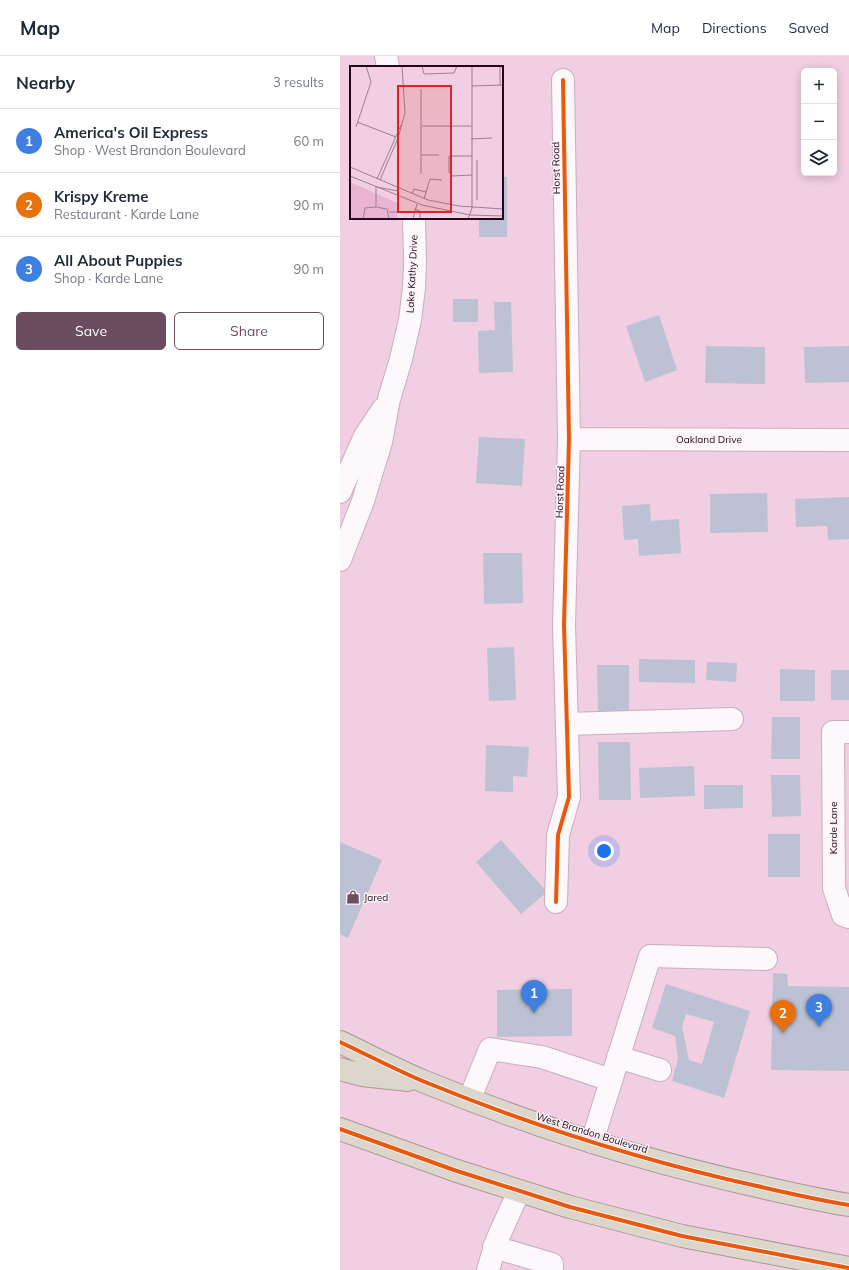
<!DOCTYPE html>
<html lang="en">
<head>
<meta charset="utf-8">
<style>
	:root { --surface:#fff; --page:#f6f6f7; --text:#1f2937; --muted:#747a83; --line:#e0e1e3; --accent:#6b4d5f }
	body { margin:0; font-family:Mulish,sans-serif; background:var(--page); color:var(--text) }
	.controls { position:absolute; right:12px; top:12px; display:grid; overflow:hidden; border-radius:6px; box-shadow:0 2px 10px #0003 }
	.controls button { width:36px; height:36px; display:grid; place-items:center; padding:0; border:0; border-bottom:1px solid var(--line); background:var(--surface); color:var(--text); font:20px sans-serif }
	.you { position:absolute; left:264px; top:795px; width:14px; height:14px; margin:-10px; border:3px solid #fff; border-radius:50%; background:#1a73e8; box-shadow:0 0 0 6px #1a73e833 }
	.badge { display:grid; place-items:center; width:26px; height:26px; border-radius:50%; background:var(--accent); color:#fff; font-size:13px; font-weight:700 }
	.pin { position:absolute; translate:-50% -33px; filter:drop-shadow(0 1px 2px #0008) }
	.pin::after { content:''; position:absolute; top:21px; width:14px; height:12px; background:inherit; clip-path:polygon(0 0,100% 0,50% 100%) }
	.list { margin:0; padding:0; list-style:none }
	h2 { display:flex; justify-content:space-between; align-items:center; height:52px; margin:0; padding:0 16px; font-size:17px }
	h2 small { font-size:13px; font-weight:400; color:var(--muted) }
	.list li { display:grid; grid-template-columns:26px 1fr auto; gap:12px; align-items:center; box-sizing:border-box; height:64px; padding:0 16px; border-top:1px solid var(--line) }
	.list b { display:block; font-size:15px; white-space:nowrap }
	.list p { margin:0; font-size:13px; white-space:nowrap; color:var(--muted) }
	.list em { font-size:13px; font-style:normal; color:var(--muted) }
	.actions { display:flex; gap:8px; padding:12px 16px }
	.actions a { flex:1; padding:9px 0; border:1px solid var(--accent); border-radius:6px; text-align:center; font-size:14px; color:var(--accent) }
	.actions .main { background:var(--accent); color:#fff }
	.icon { flex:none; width:22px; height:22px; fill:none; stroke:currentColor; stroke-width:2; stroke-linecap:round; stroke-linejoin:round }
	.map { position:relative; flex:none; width:509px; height:1214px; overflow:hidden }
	header { display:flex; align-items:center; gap:24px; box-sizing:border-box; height:56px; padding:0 20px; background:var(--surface); border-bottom:1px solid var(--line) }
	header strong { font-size:19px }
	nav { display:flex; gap:22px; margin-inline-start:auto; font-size:14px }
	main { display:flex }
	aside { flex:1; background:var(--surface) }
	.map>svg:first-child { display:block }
</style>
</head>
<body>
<header>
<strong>Map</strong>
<nav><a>Map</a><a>Directions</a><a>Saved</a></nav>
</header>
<main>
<aside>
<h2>Nearby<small>3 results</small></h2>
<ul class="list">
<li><span class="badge" style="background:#3f7fe0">1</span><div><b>America's Oil Express</b><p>Shop · West Brandon Boulevard</p></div><em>60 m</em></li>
<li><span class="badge" style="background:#e8710a">2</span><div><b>Krispy Kreme</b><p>Restaurant · Karde Lane</p></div><em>90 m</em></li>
<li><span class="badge" style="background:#3f7fe0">3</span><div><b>All About Puppies</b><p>Shop · Karde Lane</p></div><em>90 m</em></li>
</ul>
<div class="actions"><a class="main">Save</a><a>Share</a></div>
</aside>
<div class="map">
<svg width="509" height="1214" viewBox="0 0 509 1214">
	<rect width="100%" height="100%" fill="#f1cee2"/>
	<!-- building -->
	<path fill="#bcc2d3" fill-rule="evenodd" d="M162,121h5v60h-28v-19h23z
		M113,243h25v23h-25z
		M154,246h17l2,70 -34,1 -1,-42 17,-1z
		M319,259l18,55 -32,12 -19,-56z
		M366,290l59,1v37l-60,-1z
		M509,290v36l-44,1 -1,-36z
		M139,381l46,2 -3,47 -46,-3z
		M427,437l1,39 -58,1v-39z
		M509,441v42l-21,1 -1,-14 -31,1 -1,-28z
		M310,448l1,17 28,-2 2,34 -42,3 -1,-17 -14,1 -2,-34z
		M143,497h39l1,50 -39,1z
		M174,591l2,53 -27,1 -2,-53z
		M299,603l56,1v23l-56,-1z
		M367,606l30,1 -1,19 -30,-2z
		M257,609h32v48h-31z
		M440,613l35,1v31h-35z
		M491,614h18v30h-18z
		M432,661h28v42h-29z
		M258,686h32l1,58h-32z
		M146,689l43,2 -2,30 -14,-1v16l-28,-1z
		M354,710l1,30 -55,2 -1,-30z
		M431,719h29l1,41 -29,1z
		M364,729h39v23l-39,1z
		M428,778h32v43h-32z
		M161,784l46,52 -26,22 -45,-52z
		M0,786l42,18 -34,78 -8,-4z
		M433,917l14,1 1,12 61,1v84l-78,-1z
		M326,928l84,27 -26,87 -52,-17 6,-22 -3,-23 -23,-8zM346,958l28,8 -12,42 -13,-4 -7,-33z
		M232,933v47l-75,1v-47z"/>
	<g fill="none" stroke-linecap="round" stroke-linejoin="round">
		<!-- minor casing -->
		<g stroke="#cbaebf" stroke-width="24">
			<path id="minor" d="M46,0l2,11
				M229,383l280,1
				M0,436l25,-56 18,-27
				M0,504l23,-59 18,-59 8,-43 12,-40 9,-39 4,-32 1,-26 -1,-44
				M227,668l165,-5
				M509,676h-16l1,156 9,27 6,2
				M216,846l2,-67 11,-38 -5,-172 5,-186 -6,-359
				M278,1001l42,13
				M130,1042l20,-49 52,8 69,23
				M252,1086l58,-186 116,3
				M154,1191l58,17v6
				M148,1214l9,-30 22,-49"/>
		</g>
		<!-- highway casing -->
		<g stroke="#ab9995" stroke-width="24">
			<path id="highway" d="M0,986c28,13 56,28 85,40 108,44 219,79 332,104 31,7 61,14 92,19
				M0,1013l22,6 46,5
				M0,1073l114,41 116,37 112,29 167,32"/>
		</g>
		<!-- minor -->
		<use href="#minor" stroke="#fdf8fb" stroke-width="22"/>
		<!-- highway -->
		<use href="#highway" stroke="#dcd6cc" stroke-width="22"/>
		<!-- cycleway casing -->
		<g stroke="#fcf4f9" stroke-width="6">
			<path id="cycleway" d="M216,846l2,-67 11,-38 -5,-172 5,-186 -6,-359
				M0,986c28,13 56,28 85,40 108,44 219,79 332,104 31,7 61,14 92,19
				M0,1073l114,41 116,37 112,29 167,32"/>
		</g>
		<!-- cycleway -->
		<use href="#cycleway" stroke="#e8590c" stroke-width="4"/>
	</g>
	<!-- icons -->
	<defs>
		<g id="shop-bare" transform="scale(1.08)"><path d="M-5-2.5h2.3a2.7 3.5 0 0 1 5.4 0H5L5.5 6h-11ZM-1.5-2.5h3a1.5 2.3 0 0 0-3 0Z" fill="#6b4d5f" stroke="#fcf4f9" stroke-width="2.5" paint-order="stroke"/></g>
	</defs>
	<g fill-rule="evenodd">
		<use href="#shop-bare" x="13" y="841"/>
	</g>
	<g text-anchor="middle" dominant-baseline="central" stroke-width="3" stroke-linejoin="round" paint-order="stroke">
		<!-- street labels -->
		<g font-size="10" fill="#230819" stroke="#fcf4f9">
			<text transform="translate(216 112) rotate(-91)">Horst Road</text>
			<text transform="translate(72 218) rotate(-87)">Lake Kathy Drive</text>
			<text x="369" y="383">Oakland Drive</text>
			<text transform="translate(220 436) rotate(-88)">Horst Road</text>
			<text transform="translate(493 772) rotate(-90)">Karde Lane</text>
			<text transform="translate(252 1077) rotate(17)">West Brandon Boulevard</text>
		</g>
		<!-- poi labels -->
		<g font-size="10" fill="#230819" stroke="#fcf4f9" text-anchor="start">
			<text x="24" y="841">Jared</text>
		</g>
	</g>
	<!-- overview -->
	<g transform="translate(10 10)">
		<rect width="153" height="153" fill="#f1cee2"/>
		<path d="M0,116l47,21v16h-47z" fill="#e8b4d2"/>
		<path fill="none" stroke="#9f7f92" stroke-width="1" d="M72,0l2,8 30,-1 3,-7M150,19v-19M122,20l31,-1M7,56l39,15M72,60h49M6,61l15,-45 -5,-16M121,73l21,-1M72,89h17M122,90h-23v16l3,4 20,-1M0,101l78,33 31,6 44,3M71,108v-85M0,110l72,29 48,10 33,1M27,113l24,-54M30,114l18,-42 7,-25 -3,-47M27,121l21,4M62,128l2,-5 12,3M74,133l6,-20 12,1M127,134v-40M26,141l11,2 2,10M64,143l6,2v8M39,146h25M13,153l2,-11 11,-1v-20M63,153l4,-15M118,153l4,-11v-142"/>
		<path fill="#d62828" fill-opacity="0.15" stroke="#d62828" stroke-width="2" d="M48,20h53v126h-53z"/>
		<rect width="153" height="153" fill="none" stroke="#230819" stroke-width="2"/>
	</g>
</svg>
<div class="controls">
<button>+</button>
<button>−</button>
<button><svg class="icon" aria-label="layers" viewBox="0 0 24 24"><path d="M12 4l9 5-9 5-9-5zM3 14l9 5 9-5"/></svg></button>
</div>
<div class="you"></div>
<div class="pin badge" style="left:194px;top:957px;background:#3f7fe0">1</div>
<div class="pin badge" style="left:443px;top:977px;background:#e8710a">2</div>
<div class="pin badge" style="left:479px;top:971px;background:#3f7fe0">3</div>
</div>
</main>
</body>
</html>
